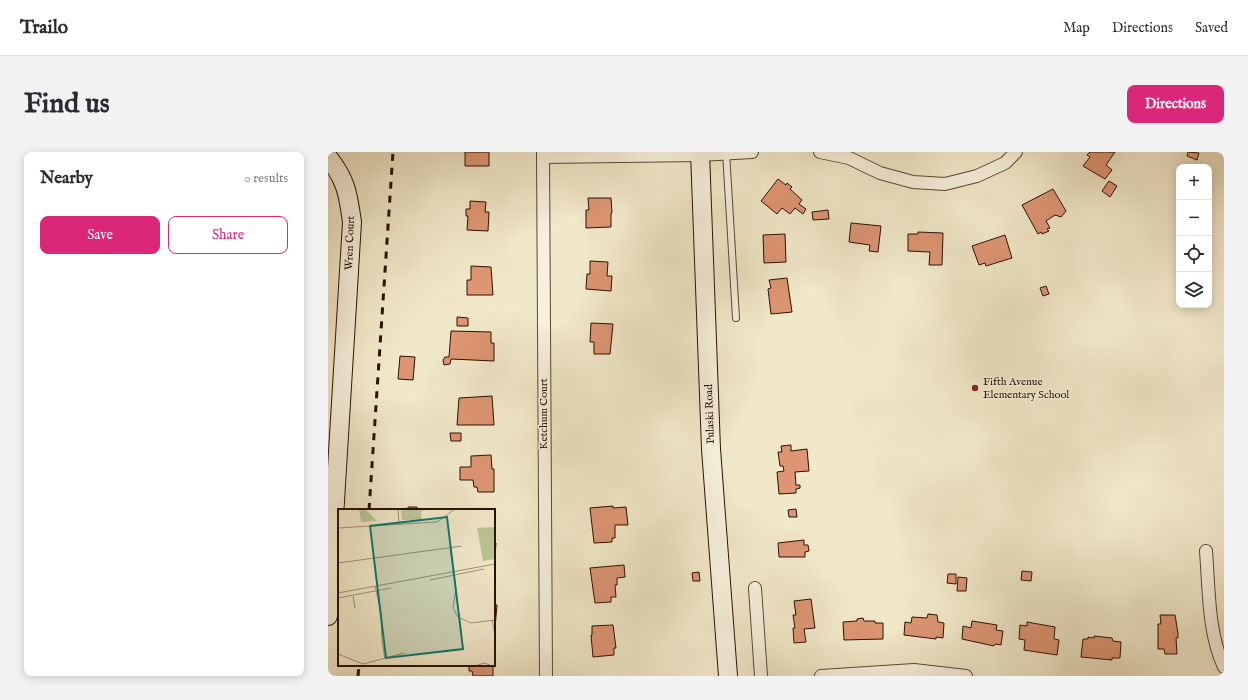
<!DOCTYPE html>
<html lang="en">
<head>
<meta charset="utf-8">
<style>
	:root { --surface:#fff; --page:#f2f2f3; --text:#2b2b33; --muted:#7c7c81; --line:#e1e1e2; --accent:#db2777 }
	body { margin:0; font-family:"IM FELL English",serif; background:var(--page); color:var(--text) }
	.controls { position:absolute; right:12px; top:12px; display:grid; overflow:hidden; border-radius:8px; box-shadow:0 2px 10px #0003 }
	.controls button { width:36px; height:36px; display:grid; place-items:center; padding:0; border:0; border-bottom:1px solid var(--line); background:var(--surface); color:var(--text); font:20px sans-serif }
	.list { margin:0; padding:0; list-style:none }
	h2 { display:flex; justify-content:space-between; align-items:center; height:52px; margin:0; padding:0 16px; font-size:17px }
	h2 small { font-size:13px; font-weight:400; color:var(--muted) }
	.actions { display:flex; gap:8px; padding:12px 16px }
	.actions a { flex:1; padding:9px 0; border:1px solid var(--accent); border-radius:8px; text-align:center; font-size:14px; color:var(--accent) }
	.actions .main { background:var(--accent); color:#fff }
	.icon { flex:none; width:22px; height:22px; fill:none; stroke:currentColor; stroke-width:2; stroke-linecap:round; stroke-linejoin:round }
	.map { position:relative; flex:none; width:896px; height:524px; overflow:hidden; border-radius:8px }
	header { display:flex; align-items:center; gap:24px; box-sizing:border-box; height:56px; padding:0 20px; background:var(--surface); border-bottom:1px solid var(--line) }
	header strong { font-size:19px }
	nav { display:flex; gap:22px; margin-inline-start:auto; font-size:14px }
	.intro { display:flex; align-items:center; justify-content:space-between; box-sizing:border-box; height:96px; padding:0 24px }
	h1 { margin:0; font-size:28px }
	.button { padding:10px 18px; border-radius:8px; background:var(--accent); color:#fff; font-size:14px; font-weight:700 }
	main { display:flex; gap:24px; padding:0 24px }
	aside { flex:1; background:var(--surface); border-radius:8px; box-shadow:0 2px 10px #0003 }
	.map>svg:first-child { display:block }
</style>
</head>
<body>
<header>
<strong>Trailo</strong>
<nav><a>Map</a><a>Directions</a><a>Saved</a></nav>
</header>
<div class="intro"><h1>Find us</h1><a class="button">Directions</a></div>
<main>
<aside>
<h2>Nearby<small>0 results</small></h2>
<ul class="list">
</ul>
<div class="actions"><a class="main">Save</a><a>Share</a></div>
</aside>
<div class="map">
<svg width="896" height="524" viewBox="0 0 896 524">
	<rect width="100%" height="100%" fill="#f1e8c9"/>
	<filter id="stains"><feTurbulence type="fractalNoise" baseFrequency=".005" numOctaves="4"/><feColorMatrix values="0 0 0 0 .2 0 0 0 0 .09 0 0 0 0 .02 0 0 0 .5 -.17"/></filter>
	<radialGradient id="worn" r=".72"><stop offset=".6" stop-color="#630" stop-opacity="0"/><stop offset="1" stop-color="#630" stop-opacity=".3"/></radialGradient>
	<!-- building -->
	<path fill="#dd9573" stroke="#2b1000" d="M137,0h24v14h-24z
		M762,0h25l-9,13 6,5 -7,9 -22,-13 7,-9 -3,-2z
		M860,0l11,1 -2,7 -10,-4z
		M450,27l8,6 1,-2 5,4 -2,2 12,11 -3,4 7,5 -3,5 -8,-6 -5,6 -8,-6 -5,6 -16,-13z
		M781,29l8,5 -7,11 -8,-6z
		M725,37l13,22 -5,6 -6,-2 -9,6 4,7 -3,1 2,2 -7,3 -1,-2 -3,2 -16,-29z
		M260,46h23l1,15h-1v14l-25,1v-18h3z
		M142,49l16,1 -1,10h4l-1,19 -21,-1 1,-14h-2v-7h4z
		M500,58l1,9 -16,1 -1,-8z
		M523,71l30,3 -3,26 -9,-1 1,-6 -21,-3z
		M590,80l25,1 -1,32h-13l1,-13 -22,-1v-17h10z
		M457,82l1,28 -22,1 -1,-28z
		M677,83l7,23 -26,8 -1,-3 -6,2 -7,-19z
		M262,109l18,1 -1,14h5l-1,15 -25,-2 1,-15h3z
		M143,114l20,1 2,28h-26v-15h4z
		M459,126l5,34 -21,2 -3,-25 3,-1 -2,-8z
		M718,134l3,8 -6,2 -3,-8z
		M129,165l11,1v8h-11z
		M263,171l22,1 -3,30h-16v-12h-4z
		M123,179l40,1v11h3v18l-43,-2 -1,5 -6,1 -1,-5 2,-3h4z
		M72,204l15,1 -2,23 -15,-1z
		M164,244l2,29h-37l2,-27z
		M122,281h11v8h-10z
		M463,293v6l16,-2 2,22 -14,1 1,13h4v3l-4,1v4l-17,1 -2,-22 7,-1 -1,-5h-3l-2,-14h4l-1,-6z
		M163,303l1,14h2v23h-16l-1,-5h-3l-1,-7h-13v-13h11v-11z
		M285,354v2l13,-1 2,18h-13v13h-3v4l-18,1 -4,-35z
		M80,355h9v3h-9z
		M468,357l1,8h-8l-1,-7z
		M476,388v5h4l1,6 -4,1v5h-26l-1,-14z
		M166,391h2l-2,24z
		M296,413l1,12 -8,1v7h-2l1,12h-5v5l-16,1 -5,-35z
		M694,419l10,1 -1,9 -10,-1z
		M371,420l1,9h-7l-1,-8z
		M620,422h8v10l-9,-1z
		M630,425l9,1 -1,13h-9z
		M483,447l4,29 -11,1 2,13 -12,1 -1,-15h2l-2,-13h3l-2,-14z
		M166,453h3l-2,23h-1z
		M600,462l9,1 1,7 6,1 -1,15 -7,-1v2l-32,-4 1,-13 6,1 1,-6 15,1z
		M832,463h15l3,18v5h-2l1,16h-12l-1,-5h-6v-25h3z
		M535,466l1,3h11v2h8v16l-39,1 -1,-18 14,-1v-2z
		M644,469l25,4 -1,5 7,1 -2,14 -6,-1 -1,2 -32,-7 1,-13 8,2z
		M699,470l28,5 -1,12 5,1 -2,15 -33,-5 1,-10 -6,-1 1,-14 7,1z
		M285,473l3,23h-2v7l-21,2 -2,-22h1v-9z
		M766,484l18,2 1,3 8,1 -1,16h-8v2l-31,-3 2,-18h5v-2l6,1z
		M141,513h24v11h-20l-1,-5h-3z"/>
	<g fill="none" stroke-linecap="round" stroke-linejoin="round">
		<!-- lane casing -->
		<g stroke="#5c4632" stroke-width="8">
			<path id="lane" d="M398,0l10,166"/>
		</g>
		<!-- street casing -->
		<g stroke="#5c4632" stroke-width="14">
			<path id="street" d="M215,0l3,524
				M492,0l29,6 31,15 33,9 32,2 32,-8 28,-13 11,-11
				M215,5l157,-2 52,-3
				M878,399c3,38 2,82 18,116
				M427,436l6,88
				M493,524l93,-6 52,6"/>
		</g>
		<!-- secondary casing -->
		<g stroke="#2b1000" stroke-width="20">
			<path id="secondary" d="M372,0l11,297 17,227
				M0,5c18,23 20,36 24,65l-24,394"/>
		</g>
		<!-- lane -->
		<use href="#lane" stroke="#f6f0dc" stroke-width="6"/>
		<!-- street -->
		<use href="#street" stroke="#f6f0dc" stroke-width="12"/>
		<!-- secondary -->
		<use href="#secondary" stroke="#f6f0dc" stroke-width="18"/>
		<!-- rail -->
		<path stroke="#2b1000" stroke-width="3" stroke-dasharray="7 7" stroke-linecap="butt" d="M41,358l24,-358
			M30,524l1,-11"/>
	</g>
	<!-- markers -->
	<circle fill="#8f2418" stroke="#f6f0dc" stroke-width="1.5" cx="647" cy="236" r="4"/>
	<g text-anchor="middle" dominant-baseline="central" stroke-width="3" stroke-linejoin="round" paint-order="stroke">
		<!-- street labels -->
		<g font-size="11" fill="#2b1000" stroke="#f6f0dc">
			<text transform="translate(22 91) rotate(-88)">Wren Court</text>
			<text transform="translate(216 262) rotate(-90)">Ketchum Court</text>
			<text transform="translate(382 262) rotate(-92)">Pulaski Road</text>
		</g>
		<!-- poi labels -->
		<g font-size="11" fill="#2b1000" stroke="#f6f0dc" text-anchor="start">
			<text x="655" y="230">Fifth Avenue<tspan x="655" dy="13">Elementary School</tspan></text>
		</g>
	</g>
	<!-- overview -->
	<g transform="translate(10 357)">
		<rect width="157" height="157" fill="#f1e8c9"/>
		<path d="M21,0h6l12,12 -16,1zM63,0h25l-5,3 1,8h-20zM157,18v32l-12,2 -6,-33z" fill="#bdc594"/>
		<path fill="none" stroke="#a29279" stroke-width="1" d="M60,0l1,15M0,19l99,-6 18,-13M112,40l6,39 -3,20 5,9 13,6 24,-3M0,54l124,-17M92,71l54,-11M37,77l6,26 1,30 3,17M0,84l157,-29M15,87l2,12M0,89l53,-10M154,111l3,14M0,145l25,10 41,-11M136,157l11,-3 7,3"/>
		<path fill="#0f766e" fill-opacity="0.15" stroke="#0f766e" stroke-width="2" d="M109,8l16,132 -77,9 -16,-132z"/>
		<rect width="157" height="157" fill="none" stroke="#2b1000" stroke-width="2"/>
	</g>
	<rect width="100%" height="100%" filter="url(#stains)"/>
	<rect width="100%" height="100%" fill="url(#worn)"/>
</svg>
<div class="controls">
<button>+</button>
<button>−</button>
<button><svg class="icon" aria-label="locate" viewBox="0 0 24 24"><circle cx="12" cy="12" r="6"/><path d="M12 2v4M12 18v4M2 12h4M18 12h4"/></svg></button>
<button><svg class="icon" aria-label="layers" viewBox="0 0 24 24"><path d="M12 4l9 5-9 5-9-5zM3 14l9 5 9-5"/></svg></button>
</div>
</div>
</main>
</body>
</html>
